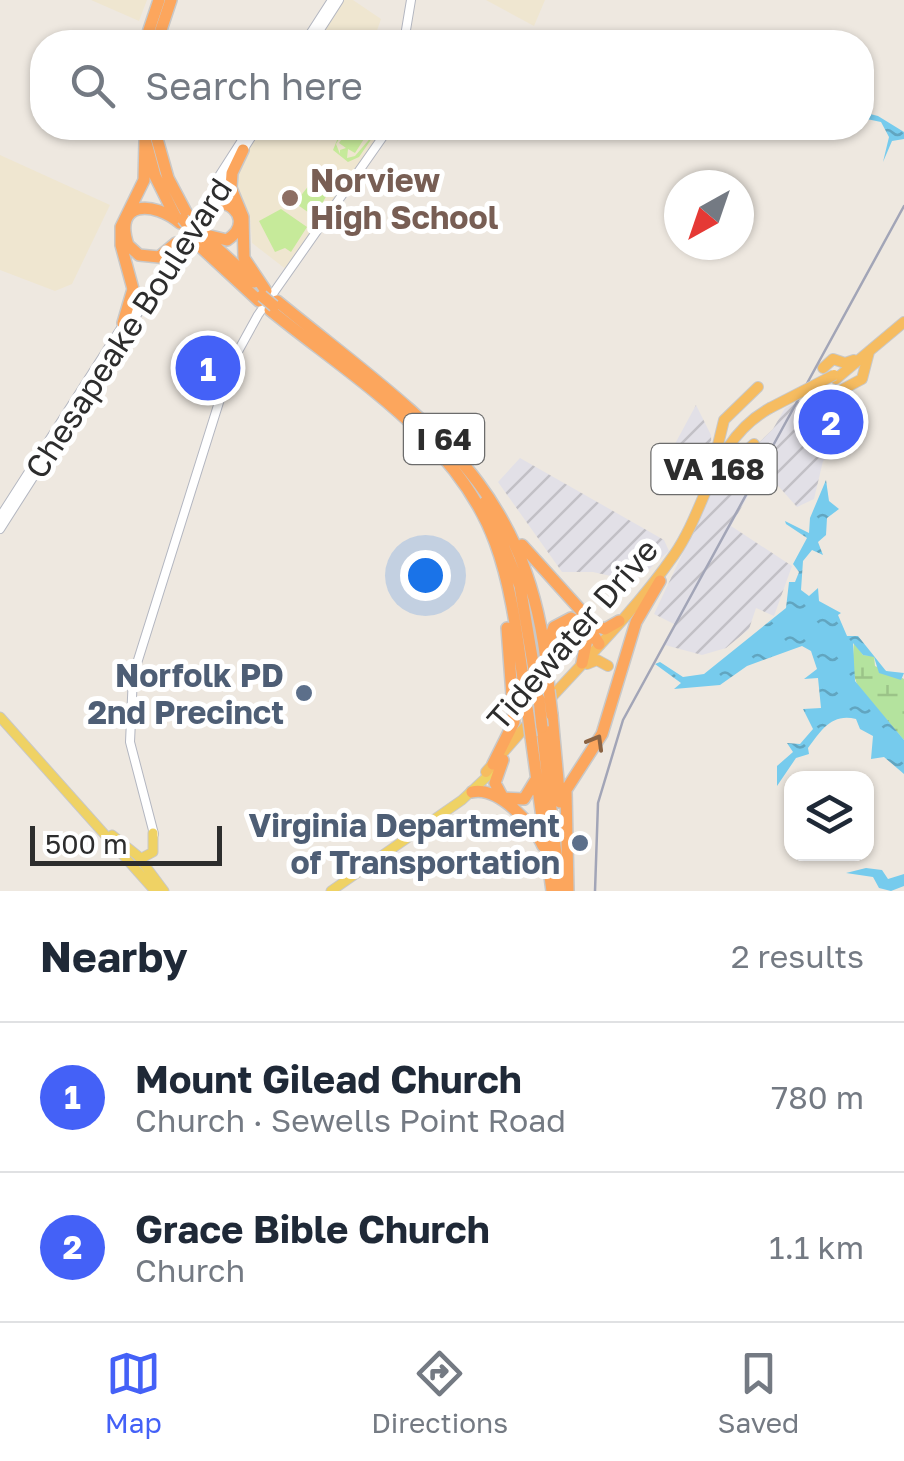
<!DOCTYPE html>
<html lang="en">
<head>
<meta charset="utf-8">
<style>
	:root { --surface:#fff; --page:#f2f2f3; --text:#1f2937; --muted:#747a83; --line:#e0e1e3; --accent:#4461f7 }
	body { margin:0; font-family:"Golos Text",sans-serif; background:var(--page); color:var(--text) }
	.controls { position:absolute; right:30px; bottom:30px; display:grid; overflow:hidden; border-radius:20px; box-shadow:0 2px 8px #0004 }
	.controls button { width:90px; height:90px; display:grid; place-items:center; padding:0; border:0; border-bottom:2px solid var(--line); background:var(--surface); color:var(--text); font:50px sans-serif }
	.compass { position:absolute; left:664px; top:170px; width:90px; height:90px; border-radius:50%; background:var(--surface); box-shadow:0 2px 8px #0004; rotate:220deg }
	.scale { position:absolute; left:30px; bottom:25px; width:192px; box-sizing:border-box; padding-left:10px; border:5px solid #2d2d2d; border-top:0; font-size:28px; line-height:35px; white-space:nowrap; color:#2d2d2d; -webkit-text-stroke:8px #fff; paint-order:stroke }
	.you { position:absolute; left:425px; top:575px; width:35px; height:35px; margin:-25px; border:8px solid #fff; border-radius:50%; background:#1a73e8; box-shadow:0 0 0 15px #1a73e833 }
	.badge { display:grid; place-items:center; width:65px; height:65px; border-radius:50%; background:var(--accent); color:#fff; font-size:32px; font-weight:700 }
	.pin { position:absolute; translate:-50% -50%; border:5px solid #fff; box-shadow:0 2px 10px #0006 }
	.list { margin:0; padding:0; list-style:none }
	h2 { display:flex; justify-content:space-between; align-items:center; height:130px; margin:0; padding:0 40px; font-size:42px }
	h2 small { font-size:32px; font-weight:400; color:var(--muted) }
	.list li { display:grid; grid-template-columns:65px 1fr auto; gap:30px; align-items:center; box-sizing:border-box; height:150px; padding:0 40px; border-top:2px solid var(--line) }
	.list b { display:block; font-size:38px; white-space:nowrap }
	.list p { margin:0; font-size:32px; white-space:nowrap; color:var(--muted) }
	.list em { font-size:32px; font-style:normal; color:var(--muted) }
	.icon { flex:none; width:55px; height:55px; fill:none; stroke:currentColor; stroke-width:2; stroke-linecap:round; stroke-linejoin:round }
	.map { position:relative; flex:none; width:904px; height:891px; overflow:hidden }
	.search { position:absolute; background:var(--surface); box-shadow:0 2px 8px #0004; left:30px; right:30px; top:30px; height:110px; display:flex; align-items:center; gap:25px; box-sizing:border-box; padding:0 35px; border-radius:40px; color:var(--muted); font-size:38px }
	.sheet { height:430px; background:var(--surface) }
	nav { display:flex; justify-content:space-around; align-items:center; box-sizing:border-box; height:140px; border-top:2px solid var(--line); background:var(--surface); font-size:28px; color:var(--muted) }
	nav a { display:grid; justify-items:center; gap:5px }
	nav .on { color:var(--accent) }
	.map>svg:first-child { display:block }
</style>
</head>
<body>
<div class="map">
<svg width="904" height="891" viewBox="0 0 904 891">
	<defs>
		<pattern id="industrial-furrows" width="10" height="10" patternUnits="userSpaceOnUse" patternTransform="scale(2.5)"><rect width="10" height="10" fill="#e2e0e7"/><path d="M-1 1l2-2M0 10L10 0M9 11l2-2" fill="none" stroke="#c2c0c6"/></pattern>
		<pattern id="wetland-marsh" width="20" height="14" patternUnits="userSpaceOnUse" patternTransform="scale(2.5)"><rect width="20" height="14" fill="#b4e39e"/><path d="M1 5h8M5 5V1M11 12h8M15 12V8" fill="none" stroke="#9bc388"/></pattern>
		<pattern id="water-ripples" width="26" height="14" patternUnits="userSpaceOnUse" patternTransform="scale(2.5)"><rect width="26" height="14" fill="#76cbed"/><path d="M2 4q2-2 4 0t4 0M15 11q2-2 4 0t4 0" fill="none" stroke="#61a5c0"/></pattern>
	</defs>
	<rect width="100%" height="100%" fill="#eee8e0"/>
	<!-- industrial -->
	<path fill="url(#industrial-furrows)" d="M817,393l13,5 29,34 -36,29 -9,38 -17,8 -34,-38 -32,57 61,40 -18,50 -18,-8 -7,21 -23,19 -24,7 -37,-10 11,-20 -22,-11 61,-129 58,-56 12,-21z
		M696,405l15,30 1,25 -15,35 -40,-18z
		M520,458l144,82 5,11 -23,21 -22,7 -31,-7h-31l-64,-90z"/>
	<!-- education -->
	<path fill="#efe6d0" d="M91,0h56l-8,21z
		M344,0h9l28,19 -7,20 17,3h-75z
		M486,0h59l-11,26z
		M261,128h126l-100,142 -35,-27 -2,-28 -14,-28 6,-30z
		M0,155l110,50 -38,79 -17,7 -55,-21z"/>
	<!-- wetland -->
	<path fill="url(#wetland-marsh)" d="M854,642l9,13 11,1 1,10 29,13v61l-46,-53 -6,-17z"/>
	<!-- pitch -->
	<path fill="#c6ea9a" d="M342,128h4l-10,16 4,10v-4l6,-2 -7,-5 10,-15h22l-16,25 -7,-4 -1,9 8,-2 24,-28 -20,29 -11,5 -15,-12z
		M325,165l13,9 -23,43 -20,-14z
		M281,209l26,18 -16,25 -6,-4 -10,4 -16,-31z"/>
	<!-- water -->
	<path fill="url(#water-ripples)" d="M862,112l16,4 26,16v7l-12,2 -9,21 6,-25 -8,-15 -19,-4z
		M826,480l3,21 10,8 -12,9 -1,17 -8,7 5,13 -11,-5 -9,11 -2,29 8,6 9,-8 1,13 22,12 -3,2 9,21h11l28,35 18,2 -3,7 -22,-7 -5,-16 -11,-2 -10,-12 2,38 49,59v34l-20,-17 -13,2 2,-23 -13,-7 -4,-10c-25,-6 -35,12 -48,29l1,6 -13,4 -19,28v-20l16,-14 -6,-9 13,1 13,-15 -10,-20 18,-1 -3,-30 -14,1 13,-10 -6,-18 -9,-5 -55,20 -27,19 -46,4 7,-6 -26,-19 5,-2 23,15 21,-3 82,-66 3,-26h6l4,-10 -6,-8 14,-26 -21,-14 -1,-3 24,12 1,-15z
		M866,868l16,2 6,9 16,-5v12l-13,5 -12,-3 -6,-11 -27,-4z"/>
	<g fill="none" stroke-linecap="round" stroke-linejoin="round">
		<!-- secondary casing -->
		<g stroke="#b3b6c0" stroke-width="10">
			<path id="secondary" d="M305,42l27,-42
				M312,42l27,-42
				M404,42l7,-42
				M241,153l16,-25
				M216,181l34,-53
				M0,517l143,-223
				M0,529l230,-360
				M154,834l-24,-92 3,-66 98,-312 27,-49 131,-187"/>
		</g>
		<!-- primary casing -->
		<g stroke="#c8c8c8" stroke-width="11">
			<path id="primary" d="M0,717l155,174
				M112,835l26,21 26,35
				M140,859l13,-7v-19
				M331,891l131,-91 31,-29"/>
		</g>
		<!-- trunk casing -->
		<g stroke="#c8c8c8" stroke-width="12">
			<path id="trunk" d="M823,368l10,-9 12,4 9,-3
				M836,379l68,-57
				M832,395l30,-16 7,-27
				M714,461l10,-41 34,-33
				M712,482l42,-38
				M587,664l10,-4 11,6
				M547,702c43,-47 91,-95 127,-147 35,-51 37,-114 96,-147
				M486,772l46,-53"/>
		</g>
		<!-- motorway casing -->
		<g stroke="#c8c8c8" stroke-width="14">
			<path id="motorway" d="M145,42l14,-42
				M157,42l14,-42
				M142,128l13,48 20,40
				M154,128l14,50 19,36
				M243,150l-11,23 -1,15 12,29 1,41 22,33
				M198,216l13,-11 12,-2c20,7 22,26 4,37l-25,-6
				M205,237l49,45
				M193,240l66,61
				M176,243l-17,14 -20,-2 -11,-10c-15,-45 26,-44 52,-22
				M277,301c147,120 257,182 272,389
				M270,310c82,67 187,129 225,232 20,54 24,115 33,172
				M123,323l10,-34 -12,-44v-18l23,-47 1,-39
				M485,502l35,84 19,113
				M522,545l73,81 10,3 14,-8
				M547,646l7,-19 17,-9 18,10 10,16
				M582,663l7,-33
				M552,715l8,87
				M542,727l18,164
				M531,737l21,154
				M503,760l-8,23 8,15 21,1 11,-18
				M493,764l21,-42 -7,-94
				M472,792c26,-6 61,32 71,54
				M568,891l-2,-101 36,-56 34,-112 24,-41"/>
		</g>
		<!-- secondary -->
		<use href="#secondary" stroke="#fff" stroke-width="8"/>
		<!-- primary -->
		<use href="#primary" stroke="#efd264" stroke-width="9"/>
		<!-- trunk -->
		<use href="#trunk" stroke="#f6bc60" stroke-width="10"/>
		<!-- motorway -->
		<use href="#motorway" stroke="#fca65d" stroke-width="11"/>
		<!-- rail -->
		<path stroke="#a2a5b7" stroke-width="2.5" d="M595,891l3,-88 25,-83 281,-514"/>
		<!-- trunk-bridge casing -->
		<g stroke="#c8c8c8" stroke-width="12" stroke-linecap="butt">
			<path id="trunk-bridge" d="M770,408l64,-33"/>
		</g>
		<!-- motorway-bridge casing -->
		<g stroke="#c8c8c8" stroke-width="14" stroke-linecap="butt">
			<path id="motorway-bridge" d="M183,219l13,17
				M262,296l12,10
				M549,690l3,25
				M539,699l3,28
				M528,714l3,23"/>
		</g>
		<!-- trunk-bridge -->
		<use href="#trunk-bridge" stroke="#f6bc60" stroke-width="10"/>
		<!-- motorway-bridge -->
		<use href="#motorway-bridge" stroke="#fca65d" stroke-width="11"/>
	</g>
	<!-- one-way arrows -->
	<defs><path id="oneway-chevron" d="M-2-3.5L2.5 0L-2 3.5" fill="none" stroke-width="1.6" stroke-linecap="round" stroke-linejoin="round" transform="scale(2.5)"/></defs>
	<use stroke="#8a6343" href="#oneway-chevron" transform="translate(596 742) rotate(-60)"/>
	<!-- markers -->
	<circle fill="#8d6e63" stroke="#fff" stroke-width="4" cx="290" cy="198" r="10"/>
	<g fill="#5c6f8a" stroke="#fff" stroke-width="4">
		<circle cx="304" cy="693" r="10"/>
		<circle cx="580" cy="843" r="10"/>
	</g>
	<g text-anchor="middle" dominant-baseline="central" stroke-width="10" stroke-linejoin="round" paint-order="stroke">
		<!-- shield labels -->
		<g fill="#fff" stroke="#6c6c6c" stroke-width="2.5">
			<rect x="404" y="414" width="80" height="50" rx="8"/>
			<rect x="651.5" y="444" width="125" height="50" rx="8"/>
		</g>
		<g font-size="30" font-weight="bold" fill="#2d2d2d">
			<text x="444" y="439">I 64</text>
			<text x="714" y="469">VA 168</text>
		</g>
		<!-- education labels -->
		<g font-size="32" font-weight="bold" fill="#785e54" stroke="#fff" text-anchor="start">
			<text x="310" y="180">Norview<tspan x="310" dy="37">High School</tspan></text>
		</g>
		<!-- street labels -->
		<g font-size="32" fill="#2d2d2d" stroke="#fff">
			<text transform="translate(128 328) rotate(-57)">Chesapeake Boulevard</text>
			<text transform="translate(572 634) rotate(-49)">Tidewater Drive</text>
		</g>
		<!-- service labels -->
		<g font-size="32" font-weight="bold" fill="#4e5e75" stroke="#fff" text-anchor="end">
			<text x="284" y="675">Norfolk PD<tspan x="284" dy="37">2nd Precinct</tspan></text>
			<text x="560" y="825">Virginia Department<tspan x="560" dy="37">of Transportation</tspan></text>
		</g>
	</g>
</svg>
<div class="controls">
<button><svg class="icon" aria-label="layers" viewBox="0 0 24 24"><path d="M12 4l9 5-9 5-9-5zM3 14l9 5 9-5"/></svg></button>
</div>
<svg class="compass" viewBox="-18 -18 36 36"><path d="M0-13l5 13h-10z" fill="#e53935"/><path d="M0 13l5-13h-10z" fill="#747a83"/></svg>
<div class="scale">500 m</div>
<div class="you"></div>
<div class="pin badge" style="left:208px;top:368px">1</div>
<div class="pin badge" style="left:831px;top:422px">2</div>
<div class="search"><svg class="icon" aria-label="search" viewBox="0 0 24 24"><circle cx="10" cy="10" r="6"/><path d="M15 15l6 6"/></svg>Search here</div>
</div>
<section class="sheet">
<h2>Nearby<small>2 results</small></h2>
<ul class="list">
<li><span class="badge">1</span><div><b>Mount Gilead Church</b><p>Church · Sewells Point Road</p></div><em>780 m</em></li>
<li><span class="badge">2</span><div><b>Grace Bible Church</b><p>Church</p></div><em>1.1 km</em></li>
</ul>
</section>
<nav>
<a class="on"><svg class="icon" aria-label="map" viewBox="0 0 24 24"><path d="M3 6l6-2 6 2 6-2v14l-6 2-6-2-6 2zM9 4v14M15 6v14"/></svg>Map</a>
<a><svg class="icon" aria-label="directions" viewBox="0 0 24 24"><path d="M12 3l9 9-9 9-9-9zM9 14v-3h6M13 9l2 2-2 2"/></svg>Directions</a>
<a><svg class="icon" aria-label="saved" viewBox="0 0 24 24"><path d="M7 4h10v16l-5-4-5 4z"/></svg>Saved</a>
</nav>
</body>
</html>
